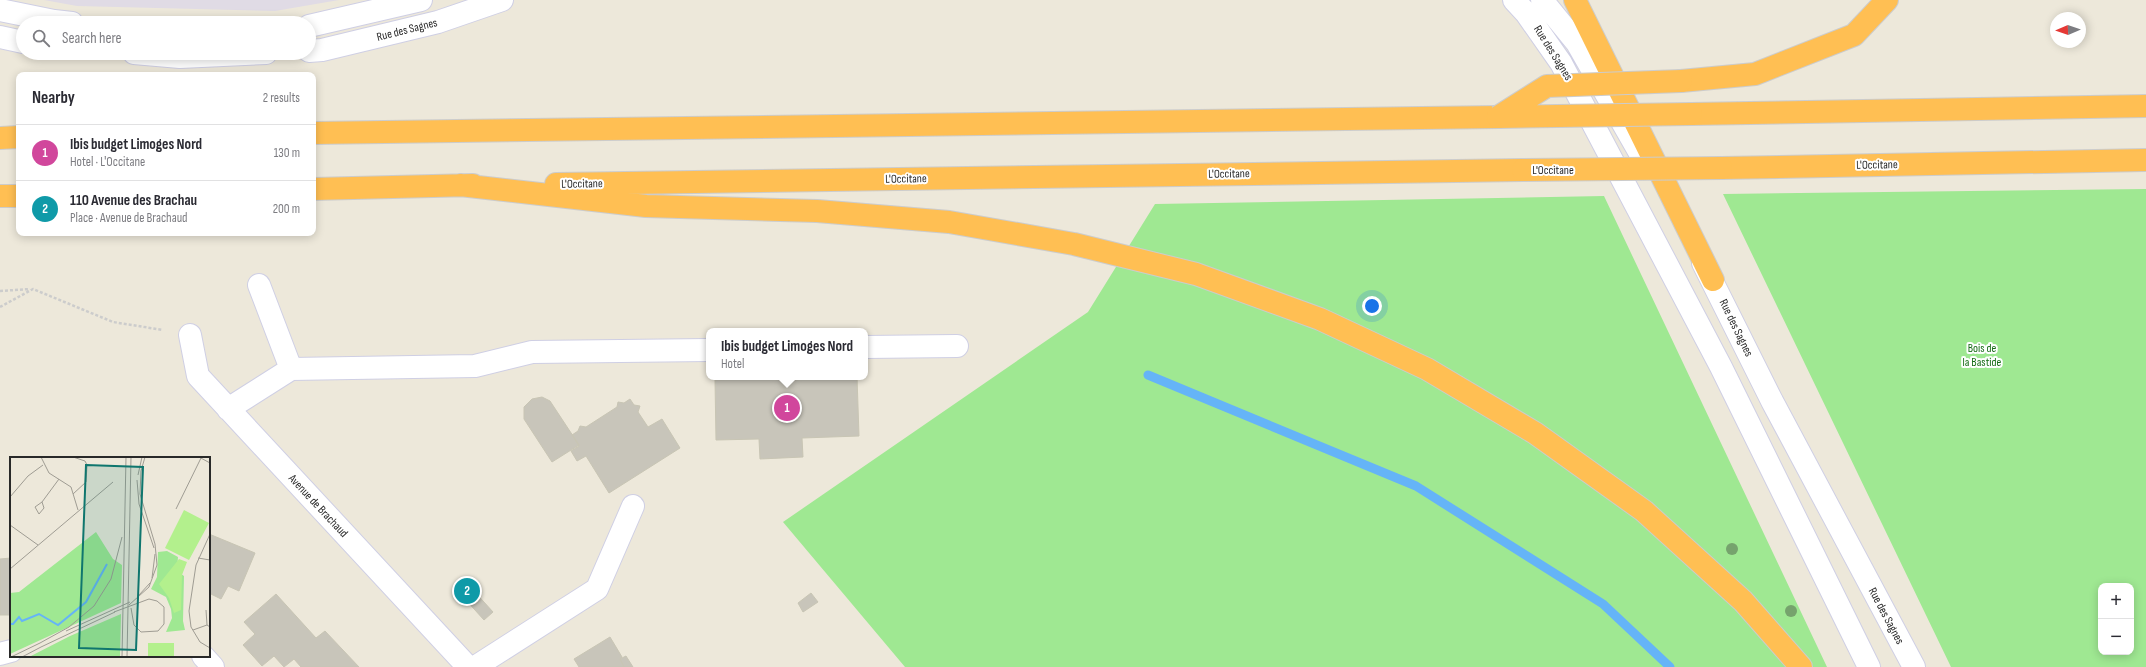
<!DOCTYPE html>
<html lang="en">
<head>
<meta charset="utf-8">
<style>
	:root { --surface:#fff; --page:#f2f2f3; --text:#2b2b33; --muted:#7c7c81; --line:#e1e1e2; --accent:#b45309 }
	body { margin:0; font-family:"Sofia Sans Condensed",sans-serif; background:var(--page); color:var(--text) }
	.controls { position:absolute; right:12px; bottom:12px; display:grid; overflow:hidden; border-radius:8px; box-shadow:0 2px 10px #0003 }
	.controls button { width:36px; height:36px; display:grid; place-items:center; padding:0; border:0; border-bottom:1px solid var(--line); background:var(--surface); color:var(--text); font:20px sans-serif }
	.compass { position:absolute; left:2050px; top:12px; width:36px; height:36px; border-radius:50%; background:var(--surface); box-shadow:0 2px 10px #0003; rotate:268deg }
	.you { position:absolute; left:1372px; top:306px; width:14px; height:14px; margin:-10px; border:3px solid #fff; border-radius:50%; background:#1a73e8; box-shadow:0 0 0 6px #1a73e833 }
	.badge { display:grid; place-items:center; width:26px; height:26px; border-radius:50%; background:var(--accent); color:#fff; font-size:13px; font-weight:700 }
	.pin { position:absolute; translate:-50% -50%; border:2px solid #fff; box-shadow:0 1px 4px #0006 }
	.popup { position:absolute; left:706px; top:328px; width:162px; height:52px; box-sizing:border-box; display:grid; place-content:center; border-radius:8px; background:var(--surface); filter:drop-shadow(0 1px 3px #0005); font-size:13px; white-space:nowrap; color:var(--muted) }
	.popup b { font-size:15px; color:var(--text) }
	.popup::after { content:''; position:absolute; left:50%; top:100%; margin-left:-8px; border:8px solid transparent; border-top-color:var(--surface) }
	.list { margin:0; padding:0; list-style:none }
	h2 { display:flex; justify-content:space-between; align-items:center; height:52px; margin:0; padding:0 16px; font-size:17px }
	h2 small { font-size:13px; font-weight:400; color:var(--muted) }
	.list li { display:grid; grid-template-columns:26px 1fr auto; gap:12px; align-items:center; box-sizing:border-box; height:56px; padding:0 16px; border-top:1px solid var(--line) }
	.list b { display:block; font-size:15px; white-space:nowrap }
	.list p { margin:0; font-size:13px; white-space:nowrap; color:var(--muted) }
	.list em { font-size:13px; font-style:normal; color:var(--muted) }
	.icon { flex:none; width:22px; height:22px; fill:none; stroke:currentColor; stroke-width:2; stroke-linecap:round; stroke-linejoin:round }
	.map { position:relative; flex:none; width:2146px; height:667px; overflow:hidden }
	.search { position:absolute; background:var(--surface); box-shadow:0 2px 10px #0003; left:16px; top:16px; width:300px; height:44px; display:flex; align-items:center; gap:10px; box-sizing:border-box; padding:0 14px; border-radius:22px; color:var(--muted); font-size:15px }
	.panel { position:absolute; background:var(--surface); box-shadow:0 2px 10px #0003; left:16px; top:72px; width:300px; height:164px; border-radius:8px }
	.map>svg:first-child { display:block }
</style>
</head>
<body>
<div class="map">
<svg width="2146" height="667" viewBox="0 0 2146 667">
	<rect width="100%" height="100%" fill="#ede8da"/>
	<!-- industrial -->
	<path fill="#e0dbe5" d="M44,0h295l-64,11 -198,-5z"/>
	<!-- green -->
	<path fill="#9fe892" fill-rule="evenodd" d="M2146,189v478h-195l-228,-473zM2101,586h30v66h-30z
		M1604,196l223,471h-922l-122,-145 305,-210 67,-108z"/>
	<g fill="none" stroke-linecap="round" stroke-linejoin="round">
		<!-- stream -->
		<path stroke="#65b4f7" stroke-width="9" d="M1148,375l268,111 187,118 67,63"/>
	</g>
	<!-- building -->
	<path fill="#c8c5ba" stroke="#c8c5b4" d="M785,377h72l2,59 -57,2 1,19 -43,2 -1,-20 -43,1 -1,-60z
		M542,397l8,4 29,44 -27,17 -28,-43v-12l8,-8z
		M630,399l4,6 6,1 -2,6 10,15 14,-8 18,29 -71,45 -23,-37 -9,5 -6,-10 8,-5 -7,-11 6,-4 2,-5 6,1 31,-20 1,-5 6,1z
		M209,534l46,19 -16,38 -11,-5 -7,13 -12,-6z
		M11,558v57h-11v-56z
		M468,583l6,8 -9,8 -6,-7z
		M474,591l19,21 -9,8 -19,-21z
		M811,593l7,9 -15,10 -5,-9z
		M276,594l40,44 9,-7 34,36h-58l-7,-8 -10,8 -10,-11 -12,10 -19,-21 12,-11 -11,-12z
		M610,637l12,20 -2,2 4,8h-45l-5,-8z
		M626,656l7,11h-9l-4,-8z"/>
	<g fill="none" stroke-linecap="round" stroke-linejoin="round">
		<!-- minor casing -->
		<g stroke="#cfcfe4" stroke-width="24">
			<path id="minor" d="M1514,0l12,13 35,50 160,304 148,300
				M1542,0l35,43 64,112
				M0,10l54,11 18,2
				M309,26l112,-26
				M0,37l23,5
				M309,51l13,-1 116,-28 64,-22
				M134,53l46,4 86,-4
				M1703,263l69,138 142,266
				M259,285l32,84
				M190,335l8,41 270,291
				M865,347l92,-1
				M228,409l63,-40 184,-3 57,-14 177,-2
				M0,654l11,-3
				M203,656l10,11
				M475,667l122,-78 36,-83"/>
		</g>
		<!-- highway casing -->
		<g stroke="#ccc" stroke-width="24">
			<path id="highway" d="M1575,0l138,280
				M1681,81l74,-7 99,-39 33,-35
				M1691,114l455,-8
				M313,133l1185,-16
				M0,138l19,-1
				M1721,168l425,-8
				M556,184l967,-14
				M460,185l186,21 171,5 132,11 125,22 122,30 124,45 107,50 108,64 109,78 99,90 58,66
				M313,189l160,-4
				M0,196h19"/>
		</g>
		<!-- path -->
		<path stroke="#ccc" stroke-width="2.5" stroke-dasharray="3 2" stroke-linecap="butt" d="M0,291l30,-2
			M0,307l33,-18 80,33 50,8"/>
		<!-- minor -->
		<use href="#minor" stroke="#fff" stroke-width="22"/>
		<!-- highway -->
		<use href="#highway" stroke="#ffbf53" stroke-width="22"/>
		<!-- highway-bridge casing -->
		<g stroke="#ccc" stroke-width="24" stroke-linecap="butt">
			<path id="highway-bridge" d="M1498,117l193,-3
				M1498,117l49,-31 134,-5
				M1523,170l198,-2"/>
		</g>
		<!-- highway-bridge -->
		<use href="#highway-bridge" stroke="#ffbf53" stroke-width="22"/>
	</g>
	<!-- trees -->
	<g fill="#76a36d">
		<circle cx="1732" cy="549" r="6"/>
		<circle cx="1791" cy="611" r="6"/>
	</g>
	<g text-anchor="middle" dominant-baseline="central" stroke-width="4" stroke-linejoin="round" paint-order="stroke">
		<!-- street labels -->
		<g font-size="12" fill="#292929" stroke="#fff">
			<text transform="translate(407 30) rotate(-14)">Rue des Sagnes</text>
			<text transform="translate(1553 53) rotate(58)">Rue des Sagnes</text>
			<text transform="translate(1877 165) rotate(-1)">L'Occitane</text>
			<text x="1553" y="170">L'Occitane</text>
			<text transform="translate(1229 174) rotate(-1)">L'Occitane</text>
			<text transform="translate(906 179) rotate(-1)">L'Occitane</text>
			<text transform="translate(582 184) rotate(-1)">L'Occitane</text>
			<text transform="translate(1736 328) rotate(64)">Rue des Sagnes</text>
			<text transform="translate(318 506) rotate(47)">Avenue de Brachaud</text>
			<text transform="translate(1886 616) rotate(62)">Rue des Sagnes</text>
		</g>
		<!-- park labels -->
		<g font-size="12" fill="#156b14" stroke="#fff">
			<text x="1982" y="348">Bois de<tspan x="1982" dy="14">la Bastide</tspan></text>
		</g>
	</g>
	<!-- overview -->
	<g transform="translate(10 457)">
		<rect width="200" height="200" fill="#ede8da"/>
		<path d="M86,75l17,27 9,6 -1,38 -111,51v-61l9,-1zM157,94l11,6 -1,14 7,5 -1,45 2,9 -19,2 6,-14 -1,-9 -5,-12 -15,-8 6,-12 1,-25zM111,157l-1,43h-91l41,-21z" fill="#9fe892"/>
		<path d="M174,53l25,13 -20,37 -24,-12zM169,102l8,3 -5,13 -1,35 -7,3 -5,-15 -10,-14zM138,186h26v14h-26z" fill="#b3f08d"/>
		<path fill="none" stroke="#65b4f7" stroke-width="2" d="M0,167h3l6,-7 3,4 17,-7 19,11 28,-23 21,-38"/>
		<path fill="none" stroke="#9f9c93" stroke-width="1" d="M31,0l8,16 22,14 7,23M63,0l12,4 2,4 -1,17 -13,12M189,0l11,6M128,18l4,-18M127,23l2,24 15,44M0,40l18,-21 15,-11M32,45l2,6 -5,6 -4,-7 7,-5 17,-23M166,52l25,-51M0,68l28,20M200,77l-14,31 -7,46 2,16 9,15 10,6M188,101l12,2M0,112l103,-87M142,121l3,-24M129,138l11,-12M119,148l20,-18 8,-22 -2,-21 -15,-50 1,-23 4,-14M196,153l1,15M104,155l35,-13 8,2 7,6v17l-6,7 -17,1 -7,-7 -3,-17M183,173l14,-5 3,2M56,174l64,-29M30,186l29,-16 25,-21 17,-27 11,-42M31,190l74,-35M1,200l29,-14M12,200l19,-10M112,200l4,-200M117,200l4,-200"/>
		<path fill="#0f766e" fill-opacity="0.15" stroke="#0f766e" stroke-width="2" d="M76,8l57,2 -7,183 -57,-2z"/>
		<rect width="200" height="200" fill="none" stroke="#292929" stroke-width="2"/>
	</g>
</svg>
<div class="controls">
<button>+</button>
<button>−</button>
</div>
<svg class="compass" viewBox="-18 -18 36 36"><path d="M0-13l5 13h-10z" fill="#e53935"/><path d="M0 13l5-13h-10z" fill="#7c7c81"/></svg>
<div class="you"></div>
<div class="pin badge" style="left:787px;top:408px;background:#d1479c">1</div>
<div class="popup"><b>Ibis budget Limoges Nord</b>Hotel</div>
<div class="pin badge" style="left:467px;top:591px;background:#0f9aa8">2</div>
<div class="search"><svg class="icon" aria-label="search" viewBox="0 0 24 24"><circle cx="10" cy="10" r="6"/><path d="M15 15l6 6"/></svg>Search here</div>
<section class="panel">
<h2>Nearby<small>2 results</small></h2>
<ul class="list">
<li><span class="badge" style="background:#d1479c">1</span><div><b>Ibis budget Limoges Nord</b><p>Hotel · L'Occitane</p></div><em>130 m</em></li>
<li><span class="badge" style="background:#0f9aa8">2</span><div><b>110 Avenue des Brachau</b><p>Place · Avenue de Brachaud</p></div><em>200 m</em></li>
</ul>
</section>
</div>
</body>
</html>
